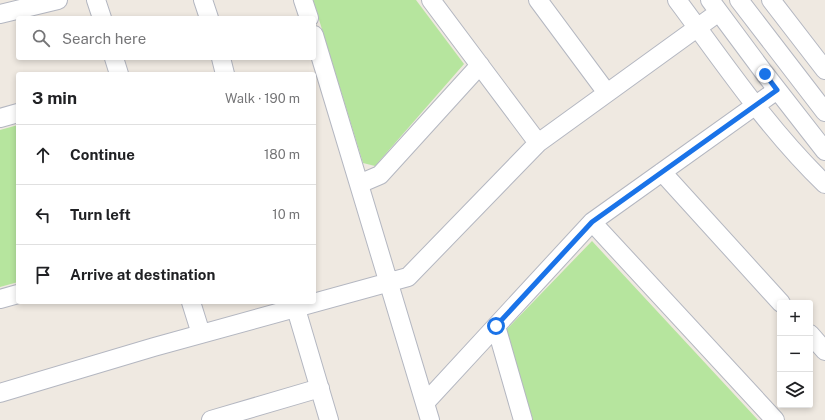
<!DOCTYPE html>
<html lang="en">
<head>
<meta charset="utf-8">
<style>
	:root { --surface:#fff; --page:#f2f2f2; --text:#202124; --muted:#757577; --line:#e0e0e0 }
	body { margin:0; font-family:"Public Sans",sans-serif; background:var(--page); color:var(--text) }
	.controls { position:absolute; right:12px; bottom:12px; display:grid; overflow:hidden; border-radius:4px; box-shadow:0 2px 6px #0003 }
	.controls button { width:36px; height:36px; display:grid; place-items:center; padding:0; border:0; border-bottom:1px solid var(--line); background:var(--surface); color:var(--text); font:20px sans-serif }
	.stop { position:absolute; width:12px; height:12px; margin:-9px; border:3px solid #1a73e8; border-radius:50%; background:#fff }
	.stop.end { background:#1a73e8; border-color:#fff; box-shadow:0 1px 4px #0008 }
	.list { margin:0; padding:0; list-style:none }
	h2 { display:flex; justify-content:space-between; align-items:center; height:52px; margin:0; padding:0 16px; font-size:17px }
	h2 small { font-size:13px; font-weight:400; color:var(--muted) }
	.list li { display:grid; grid-template-columns:26px 1fr auto; gap:12px; align-items:center; box-sizing:border-box; height:60px; padding:0 16px; border-top:1px solid var(--line) }
	.list b { display:block; font-size:15px; white-space:nowrap }
	.list em { font-size:13px; font-style:normal; color:var(--muted) }
	.icon { flex:none; width:22px; height:22px; fill:none; stroke:currentColor; stroke-width:2; stroke-linecap:round; stroke-linejoin:round }
	.map { position:relative; flex:none; width:825px; height:420px; overflow:hidden }
	.search { position:absolute; background:var(--surface); box-shadow:0 2px 6px #0003; left:16px; top:16px; width:300px; height:44px; display:flex; align-items:center; gap:10px; box-sizing:border-box; padding:0 14px; border-radius:4px; color:var(--muted); font-size:15px }
	.panel { position:absolute; background:var(--surface); box-shadow:0 2px 6px #0003; left:16px; top:72px; width:300px; height:232px; border-radius:4px }
	.map>svg:first-child { display:block }
</style>
</head>
<body>
<div class="map">
<svg width="825" height="420" viewBox="0 0 825 420">
	<rect width="100%" height="100%" fill="#efe9e1"/>
	<!-- green -->
	<path fill="#b6e59e" d="M313,0h103l48,64 -89,102 -12,-3z
		M18,125v157l-18,5v-157z
		M592,241l166,179h-225l-28,-89z"/>
	<g fill="none" stroke-linecap="round" stroke-linejoin="round">
		<!-- minor casing -->
		<g stroke="#b4b7c1" stroke-width="20">
			<path id="minor" d="M96,0l6,18
				M203,0l6,18
				M303,0l6,18
				M431,0l107,143
				M538,0l69,93
				M677,0c47,63 91,129 148,184
				M710,0l55,74 60,77
				M739,0l86,112
				M771,0l54,70
				M0,14l58,-14
				M314,35l116,385
				M114,58l5,16
				M221,58l4,16
				M0,118l18,-5
				M662,172l119,131
				M359,184l21,-9 100,-110
				M592,222l183,198
				M0,299l18,-5
				M191,302l10,32
				M294,302l35,118
				M496,326l27,94
				M810,334l15,17
				M0,393l154,-46 254,-70 130,-134 181,-131
				M425,403l167,-181 185,-132
				M211,420l109,-32"/>
		</g>
		<!-- minor -->
		<use href="#minor" stroke="#fff" stroke-width="18"/>
	</g>
	<g fill="none" stroke-linecap="round" stroke-linejoin="round">
		<!-- route -->
		<path stroke="#1a73e8" stroke-width="5" d="M496,326l96,-104 185,-132 -12,-16"/>
	</g>
</svg>
<div class="controls">
<button>+</button>
<button>−</button>
<button><svg class="icon" aria-label="layers" viewBox="0 0 24 24"><path d="M12 4l9 5-9 5-9-5zM3 14l9 5 9-5"/></svg></button>
</div>
<div class="stop" style="left:496px;top:326px"></div>
<div class="stop end" style="left:765px;top:74px"></div>
<div class="search"><svg class="icon" aria-label="search" viewBox="0 0 24 24"><circle cx="10" cy="10" r="6"/><path d="M15 15l6 6"/></svg>Search here</div>
<section class="panel">
<h2>3 min<small>Walk · 190 m</small></h2>
<ul class="list">
<li><svg class="icon" aria-label="ahead" viewBox="0 0 24 24"><path d="M12 20V5M6 11l6-6 6 6"/></svg><div><b>Continue</b></div><em>180 m</em></li>
<li><svg class="icon" aria-label="left" viewBox="0 0 24 24"><path d="M17 20v-9H6M10 6l-5 5 5 5"/></svg><div><b>Turn left</b></div><em>10 m</em></li>
<li><svg class="icon" aria-label="arrive" viewBox="0 0 24 24"><path d="M6 21V4h12l-3 4 3 4H6"/></svg><div><b>Arrive at destination</b></div></li>
</ul>
</section>
</div>
</body>
</html>
